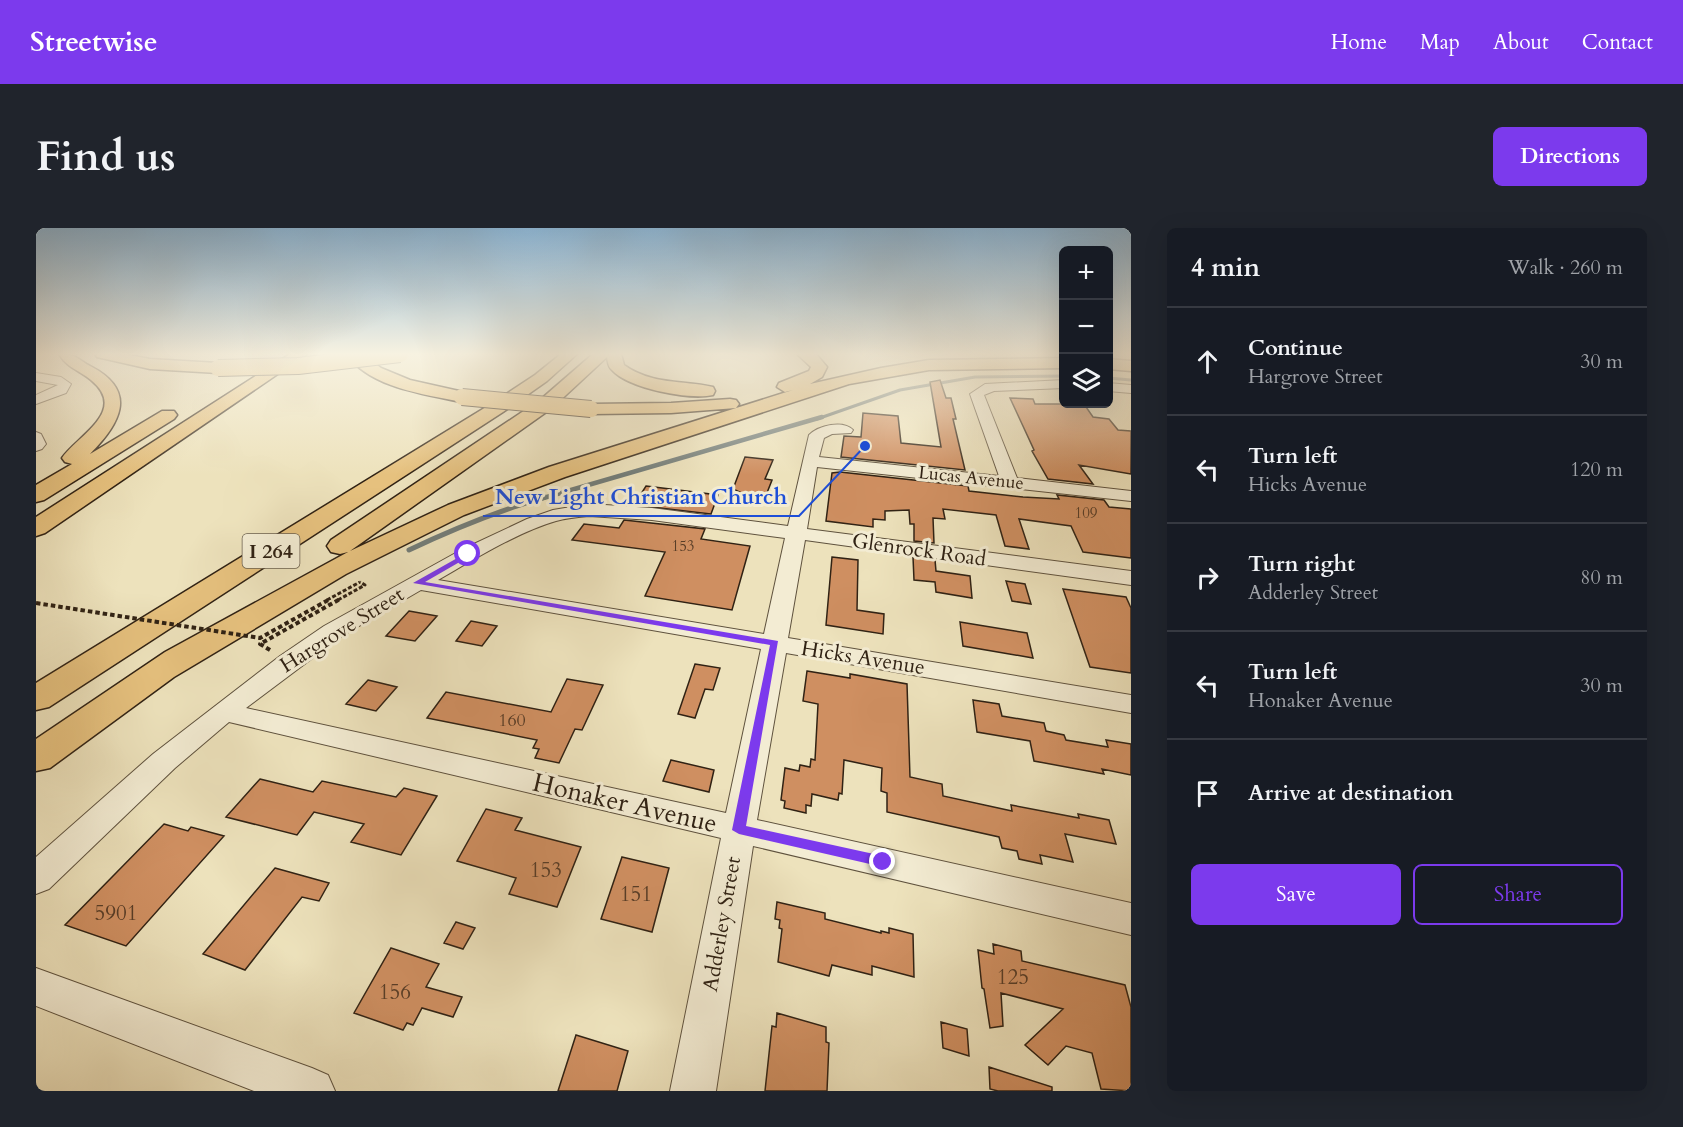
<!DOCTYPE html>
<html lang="en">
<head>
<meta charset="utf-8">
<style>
	:root { --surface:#171b24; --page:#20242c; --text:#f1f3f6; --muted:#9ea1a6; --line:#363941; --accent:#7c3aed }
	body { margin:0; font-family:Cardo,serif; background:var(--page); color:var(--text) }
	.controls { position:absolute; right:18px; top:18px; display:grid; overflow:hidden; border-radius:9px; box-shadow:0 6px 24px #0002 }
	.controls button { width:54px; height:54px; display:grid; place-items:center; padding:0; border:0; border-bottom:2px solid var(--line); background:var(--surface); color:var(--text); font:30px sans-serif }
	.stop { position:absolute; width:18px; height:18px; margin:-14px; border:4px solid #7c3aed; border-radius:50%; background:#fff }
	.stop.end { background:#7c3aed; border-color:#fff; box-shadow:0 2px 6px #0008 }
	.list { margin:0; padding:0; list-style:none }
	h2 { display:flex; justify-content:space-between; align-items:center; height:78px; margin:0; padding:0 24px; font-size:26px }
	h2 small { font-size:20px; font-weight:400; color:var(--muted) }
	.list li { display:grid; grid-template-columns:39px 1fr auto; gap:18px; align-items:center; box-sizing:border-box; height:108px; padding:0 24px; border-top:2px solid var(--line) }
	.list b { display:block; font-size:22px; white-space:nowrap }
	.list p { margin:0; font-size:20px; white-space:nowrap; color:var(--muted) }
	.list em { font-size:20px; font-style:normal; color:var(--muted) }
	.actions { display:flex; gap:12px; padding:18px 24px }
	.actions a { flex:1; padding:14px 0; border:2px solid var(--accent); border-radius:9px; text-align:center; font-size:21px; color:var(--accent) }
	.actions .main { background:var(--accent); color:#fff }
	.icon { flex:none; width:33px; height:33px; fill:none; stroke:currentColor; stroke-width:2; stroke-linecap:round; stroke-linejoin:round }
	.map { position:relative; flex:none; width:1095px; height:863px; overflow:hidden; border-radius:9px }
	header { display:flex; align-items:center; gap:36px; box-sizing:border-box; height:84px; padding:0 30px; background:var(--accent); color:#fff }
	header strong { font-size:28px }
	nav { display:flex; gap:33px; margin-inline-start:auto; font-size:21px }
	.intro { display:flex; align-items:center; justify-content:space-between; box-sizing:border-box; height:144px; padding:0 36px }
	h1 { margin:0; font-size:42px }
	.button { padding:15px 27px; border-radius:9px; background:var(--accent); color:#fff; font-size:21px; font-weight:700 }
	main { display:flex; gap:36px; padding:0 36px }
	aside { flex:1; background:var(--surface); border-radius:9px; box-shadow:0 6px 24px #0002 }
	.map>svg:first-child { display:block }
</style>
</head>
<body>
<header>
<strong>Streetwise</strong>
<nav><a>Home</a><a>Map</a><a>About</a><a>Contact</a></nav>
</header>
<div class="intro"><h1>Find us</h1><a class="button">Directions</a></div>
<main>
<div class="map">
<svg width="1095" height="863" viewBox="0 0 1095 863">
	<rect width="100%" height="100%" fill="#ede2bc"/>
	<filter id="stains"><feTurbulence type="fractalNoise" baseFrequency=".00333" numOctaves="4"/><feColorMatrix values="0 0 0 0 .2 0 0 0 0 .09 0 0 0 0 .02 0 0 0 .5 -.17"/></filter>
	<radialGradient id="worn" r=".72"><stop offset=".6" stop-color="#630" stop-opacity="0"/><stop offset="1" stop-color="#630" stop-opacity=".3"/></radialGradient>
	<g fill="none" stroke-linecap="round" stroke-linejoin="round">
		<!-- stream-far2 -->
		<path stroke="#737d79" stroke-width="3" d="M1072,150l23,2
			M781,191l83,-29 75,-13 89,-1"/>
		<!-- stream-far1 -->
		<path stroke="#737d79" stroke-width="4.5" d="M504,271l282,-82"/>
		<!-- stream -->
		<path stroke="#737d79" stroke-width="5" d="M373,322c44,-21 89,-39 136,-53"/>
	</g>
	<!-- building -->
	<path fill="#cf8f61" stroke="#302214" stroke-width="1.5" d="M904,152l6,18h5l5,21h-3l12,51 -124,-13 3,-21 17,1 2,-24 35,3 3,27 40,4 -11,-65z
		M974,170l23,1 2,5h49l9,13 16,2 9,11 13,1v43l-52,-9 14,19 -45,-5 -16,-28 2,-1z
		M709,229l28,3 -8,19 7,1 -9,23 -30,-14z
		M804,244l128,14 1,5 54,6 36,2 -2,-4 47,5 5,7 22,2v49l-48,-6 -12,-26 -52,-7 10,30 -24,-3 -9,-31 -53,-6 2,10 -12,-1 1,25 -20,-2v-17h-4l-1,-14 -24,1v9l-12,-1v8l-47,-6 6,-48z
		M610,258l72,9 -7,19 -77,-9z
		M588,292l81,9 -4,10 49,7 -18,64 -87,-14 20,-44 -93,-12 12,-16 35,4z
		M796,329l26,3 -1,50 27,4 -1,20 -57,-9z
		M877,329l22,3 1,11 34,5 2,22 -36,-6 -1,-10 -21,-2z
		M970,353l19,3 6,20 -19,-3z
		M1027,361l63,8 5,11v65l-41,-6z
		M373,383l28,5 -22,25 -29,-5z
		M435,393l26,5 -15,20 -26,-5z
		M924,394l67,11 6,25 -70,-12z
		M659,436l25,4 -7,22 -8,-1 -10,29 -17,-4z
		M771,443l43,7v-4l57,10 3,93 32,7 1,12 69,15 -1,-6 68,13 -1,-4 31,6 7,24 -51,-10 8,28 -33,-7 2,9 -23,-5 -2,-8 -15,-3 -3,-11 -112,-25v-19l-6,-2 1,-23 -38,-8 -2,34 -3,-1 -1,7 -26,-6 -1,12 -5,-1v8l-22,-5 1,-7 -4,-1 4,-32 14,3 1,-6 10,2 1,-8 4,1 3,-56 -15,-3z
		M531,451l36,6 -21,45 -7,-1 -16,34 -24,-5 4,-9 -6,-1 4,-8 -110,-22 19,-26 105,20z
		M332,452l29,7 -21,24 -30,-7z
		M937,472l26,4 3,12 42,7 2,8 18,4 2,5 42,7 -2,-7 25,4v31l-29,-6 2,5 -70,-13 -4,-20 -53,-9z
		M635,532l43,10 -5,22 -46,-11z
		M224,551l53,13 9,-11 74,16 8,-9 33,8 -36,59 -50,-13 13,-18 -50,-12 -17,23 -71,-18z
		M450,581l36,9 -7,12 66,17 -24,60 -48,-13 7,-16 -59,-17z
		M128,596l24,7 3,-4 33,9 -98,110 -61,-21z
		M586,629l47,11 -17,64 -51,-13z
		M239,640l54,15 -10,18 -17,-4 -57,73 -42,-16z
		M741,674l48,11v6l56,14v-2l8,2v-5l24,6 1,43 -42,-11v9l-40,-10 -3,11 -51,-14 4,-33 -3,-1 1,-8 -5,-1z
		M420,694l19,6 -12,21 -19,-6z
		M957,716l28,7 1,10 103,24 6,22v84l-30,-2 -9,-36 -26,-7 -18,19 -23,-20 38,-36 -62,-16 2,33 -13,2 -6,-39 -2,-1 -4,-38 16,4z
		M355,720l48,16 -13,23 36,10 -9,20 -31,-9 -9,17 -6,-2 -4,7 -49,-17z
		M741,785l49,14v15l3,1 -2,48h-62l7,-65 4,1z
		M905,794l26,7 2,27 -26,-8z
		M540,807l52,16 -11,40h-59z
		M953,839l63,20v4h-54l-8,-2z"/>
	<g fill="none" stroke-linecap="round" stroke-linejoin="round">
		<!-- minor casing -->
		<g stroke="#5f523e" stroke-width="2">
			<path id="minor" d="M0,145l25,4 10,7 -5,9 -30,11v-9l22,-10 -22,-4z
				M1028,152v8l-70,3 -10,4 33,83 114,13v10l-314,-34 -10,62 324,42v14l-326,-45 -17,98 343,57v18l-345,-60 -29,167 374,83v32l-378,-89 -37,245h-46l51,-253 -492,-116 -54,46 -126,121 -13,5v-37l117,-103 127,-98 44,-30 137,-76 66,-31 26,-9 36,-6 63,4 136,18 21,-91c10,-10 34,-15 44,-5l-2,3 -19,1 -8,4 -5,19 180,19 -29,-82 15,-10zM553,288l63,4 133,18 -21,96 -326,-54c35,-20 80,-48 118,-59 11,-3 22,-4 33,-5zM385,362l340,59 -35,164 -480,-105 96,-72z
				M1072,155l23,2v8l-23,-2z
				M0,204l5,2 5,10 -4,5 -6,2z
				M0,740l276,100 16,7 7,16h-81l-218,-85z"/>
		</g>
		<!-- motorway casing -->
		<g stroke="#302214" stroke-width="3">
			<path id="motorway" d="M23,126c19,0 17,5 33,13 47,25 27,58 -2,87l72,-43h12l3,4 -3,4 -130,81 -8,2v-17l36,-21 -7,-2 -3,-4c15,-22 67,-47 29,-78 -12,-10 -24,-12 -32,-26z
				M59,126h29l26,5 68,4 8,5 -8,5 -68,-4 -53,-12z
				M254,126h17l-262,179 -9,3v-19z
				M310,126h16l19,14 29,12 58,13 3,4 -3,4 -6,1c-39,-8 -91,-14 -116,-48z
				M525,126h16l-30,27 -44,31 -454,295 -13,3v-27l455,-279 44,-29z
				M557,126h28l3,11c28,20 58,15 89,22l2,4 -2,4c-23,5 -84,-6 -101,-25 -4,-3 -4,-8 -5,-13l-55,51 -202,143 98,-46 101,-38 244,-77 -8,2 -8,-5 2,-4 30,-12 2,-4 -14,-13h19l11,13 -5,10 -12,7 71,-16 48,-8 135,-2v10l-135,2 -80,14 -284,93 -101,38 -118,59 -172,103 -124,91 -14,3v-32l129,-87 183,-100 -8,2 -9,-2 -4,-6 4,-6 209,-140z
				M1072,131l23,2v10l-23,-2z
				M694,171l6,1 3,4 -3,4 -65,5 -80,1 -6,-1 -3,-4 3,-4 6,-1 80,-1z"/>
		</g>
		<!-- path-far1 -->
		<path stroke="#302214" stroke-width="3" stroke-dasharray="4 2" stroke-linecap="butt" d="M302,372l27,-15 -5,-3"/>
		<!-- path -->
		<path stroke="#302214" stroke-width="4" stroke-dasharray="4.5 3" stroke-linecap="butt" d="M234,422l-10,-6 80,-45"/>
		<!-- minor -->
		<use href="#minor" fill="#f3ecd3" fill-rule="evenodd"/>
		<!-- motorway -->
		<use href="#motorway" fill="#e6c17e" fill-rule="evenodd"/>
		<!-- motorway-bridge casing -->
		<g stroke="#302214" stroke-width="18" stroke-linecap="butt">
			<path id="motorway-bridge" d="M182,140l80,-2 102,-12
				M426,169l129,12"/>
		</g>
		<!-- path-bridge-far1 -->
		<path stroke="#302214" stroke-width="3" stroke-dasharray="4 2" stroke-linecap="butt" d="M291,372l33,-18"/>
		<!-- path-bridge -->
		<path stroke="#302214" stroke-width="4" stroke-dasharray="4.5 3" stroke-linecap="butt" d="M0,375l224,35 70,-39"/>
		<!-- motorway-bridge -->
		<use href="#motorway-bridge" stroke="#e6c17e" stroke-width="16"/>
	</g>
	<!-- sky -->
	<linearGradient id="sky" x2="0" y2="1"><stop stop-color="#8bb6d7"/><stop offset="0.51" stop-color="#f7f2e1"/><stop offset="1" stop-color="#f7f2e1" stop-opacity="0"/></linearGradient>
	<rect width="1095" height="247" fill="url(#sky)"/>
	<!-- route -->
	<path fill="#7c3aed" d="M432,324l3,2 -1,2 -45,26 353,59 -32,185 137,30 5,2 2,4 -2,3 -5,2 -144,-33 -7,-4 38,-185 -357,-62z"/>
	<g text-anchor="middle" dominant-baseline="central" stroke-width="6" stroke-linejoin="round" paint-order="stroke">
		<!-- far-number labels -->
		<g font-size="15" fill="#583d27">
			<text x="1050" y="285">109</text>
			<text x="647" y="318">153</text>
		</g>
		<!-- far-street labels -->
		<g font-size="18" fill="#302214" stroke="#f3ecd3">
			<text transform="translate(935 250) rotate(6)">Lucas Avenue</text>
		</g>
		<!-- number labels -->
		<g font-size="18" fill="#583d27">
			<text x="476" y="492">160</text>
		</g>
		<!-- shield labels -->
		<rect fill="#f3ecd3" stroke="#6a5f4d" stroke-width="1.5" x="206.5" y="306" width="57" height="34" rx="4.5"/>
		<g font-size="20" font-weight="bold" fill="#302214">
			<text x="235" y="323">I 264</text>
		</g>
		<!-- street labels -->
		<g font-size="21" fill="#302214" stroke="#f3ecd3">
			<text transform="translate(883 322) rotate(8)">Glenrock Road</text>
			<text transform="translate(306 402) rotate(-32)">Hargrove Street</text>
			<text transform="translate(827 430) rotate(9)">Hicks Avenue</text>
			<text transform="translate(686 696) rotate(-80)">Adderley Street</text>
		</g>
		<!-- near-number labels -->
		<g font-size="21" fill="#583d27">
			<text x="510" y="642">153</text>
			<text x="600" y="666">151</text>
			<text x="80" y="685">5901</text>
			<text x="977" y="749">125</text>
			<text x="359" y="764">156</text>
		</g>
		<!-- near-street labels -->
		<g font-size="26" fill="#302214" stroke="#f3ecd3">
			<text transform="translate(589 575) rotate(13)">Honaker Avenue</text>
		</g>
	</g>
	<!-- callouts -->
	<path fill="none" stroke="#1d4ed8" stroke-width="2" d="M829 218L763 288H447"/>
	<circle fill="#1d4ed8" stroke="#f3ecd3" stroke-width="2" cx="829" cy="218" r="6"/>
	<g font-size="22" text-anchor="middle" font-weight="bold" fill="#1d4ed8" stroke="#f3ecd3" stroke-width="6" stroke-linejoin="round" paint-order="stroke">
		<text x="605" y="276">New Light Christian Church</text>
	</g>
	<rect width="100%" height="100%" filter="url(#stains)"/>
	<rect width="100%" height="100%" fill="url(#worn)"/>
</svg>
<div class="controls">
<button>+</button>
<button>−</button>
<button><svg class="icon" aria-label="layers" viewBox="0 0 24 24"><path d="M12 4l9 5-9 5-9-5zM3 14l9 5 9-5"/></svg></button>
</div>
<div class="stop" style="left:432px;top:326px"></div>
<div class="stop end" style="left:847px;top:634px"></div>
</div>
<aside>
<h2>4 min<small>Walk · 260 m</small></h2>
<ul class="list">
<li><svg class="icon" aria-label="ahead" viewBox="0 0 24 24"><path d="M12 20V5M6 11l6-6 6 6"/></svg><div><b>Continue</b><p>Hargrove Street</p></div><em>30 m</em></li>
<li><svg class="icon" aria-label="left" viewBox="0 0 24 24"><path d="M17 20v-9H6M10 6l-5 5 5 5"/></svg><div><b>Turn left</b><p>Hicks Avenue</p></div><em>120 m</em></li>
<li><svg class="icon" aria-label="right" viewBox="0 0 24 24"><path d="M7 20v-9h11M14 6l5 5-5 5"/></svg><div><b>Turn right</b><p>Adderley Street</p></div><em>80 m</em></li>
<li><svg class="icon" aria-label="left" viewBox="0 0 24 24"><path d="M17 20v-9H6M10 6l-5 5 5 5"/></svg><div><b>Turn left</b><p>Honaker Avenue</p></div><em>30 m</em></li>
<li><svg class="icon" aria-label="arrive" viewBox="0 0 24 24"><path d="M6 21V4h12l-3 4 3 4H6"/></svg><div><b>Arrive at destination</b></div></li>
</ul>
<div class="actions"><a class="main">Save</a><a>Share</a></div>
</aside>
</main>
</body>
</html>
